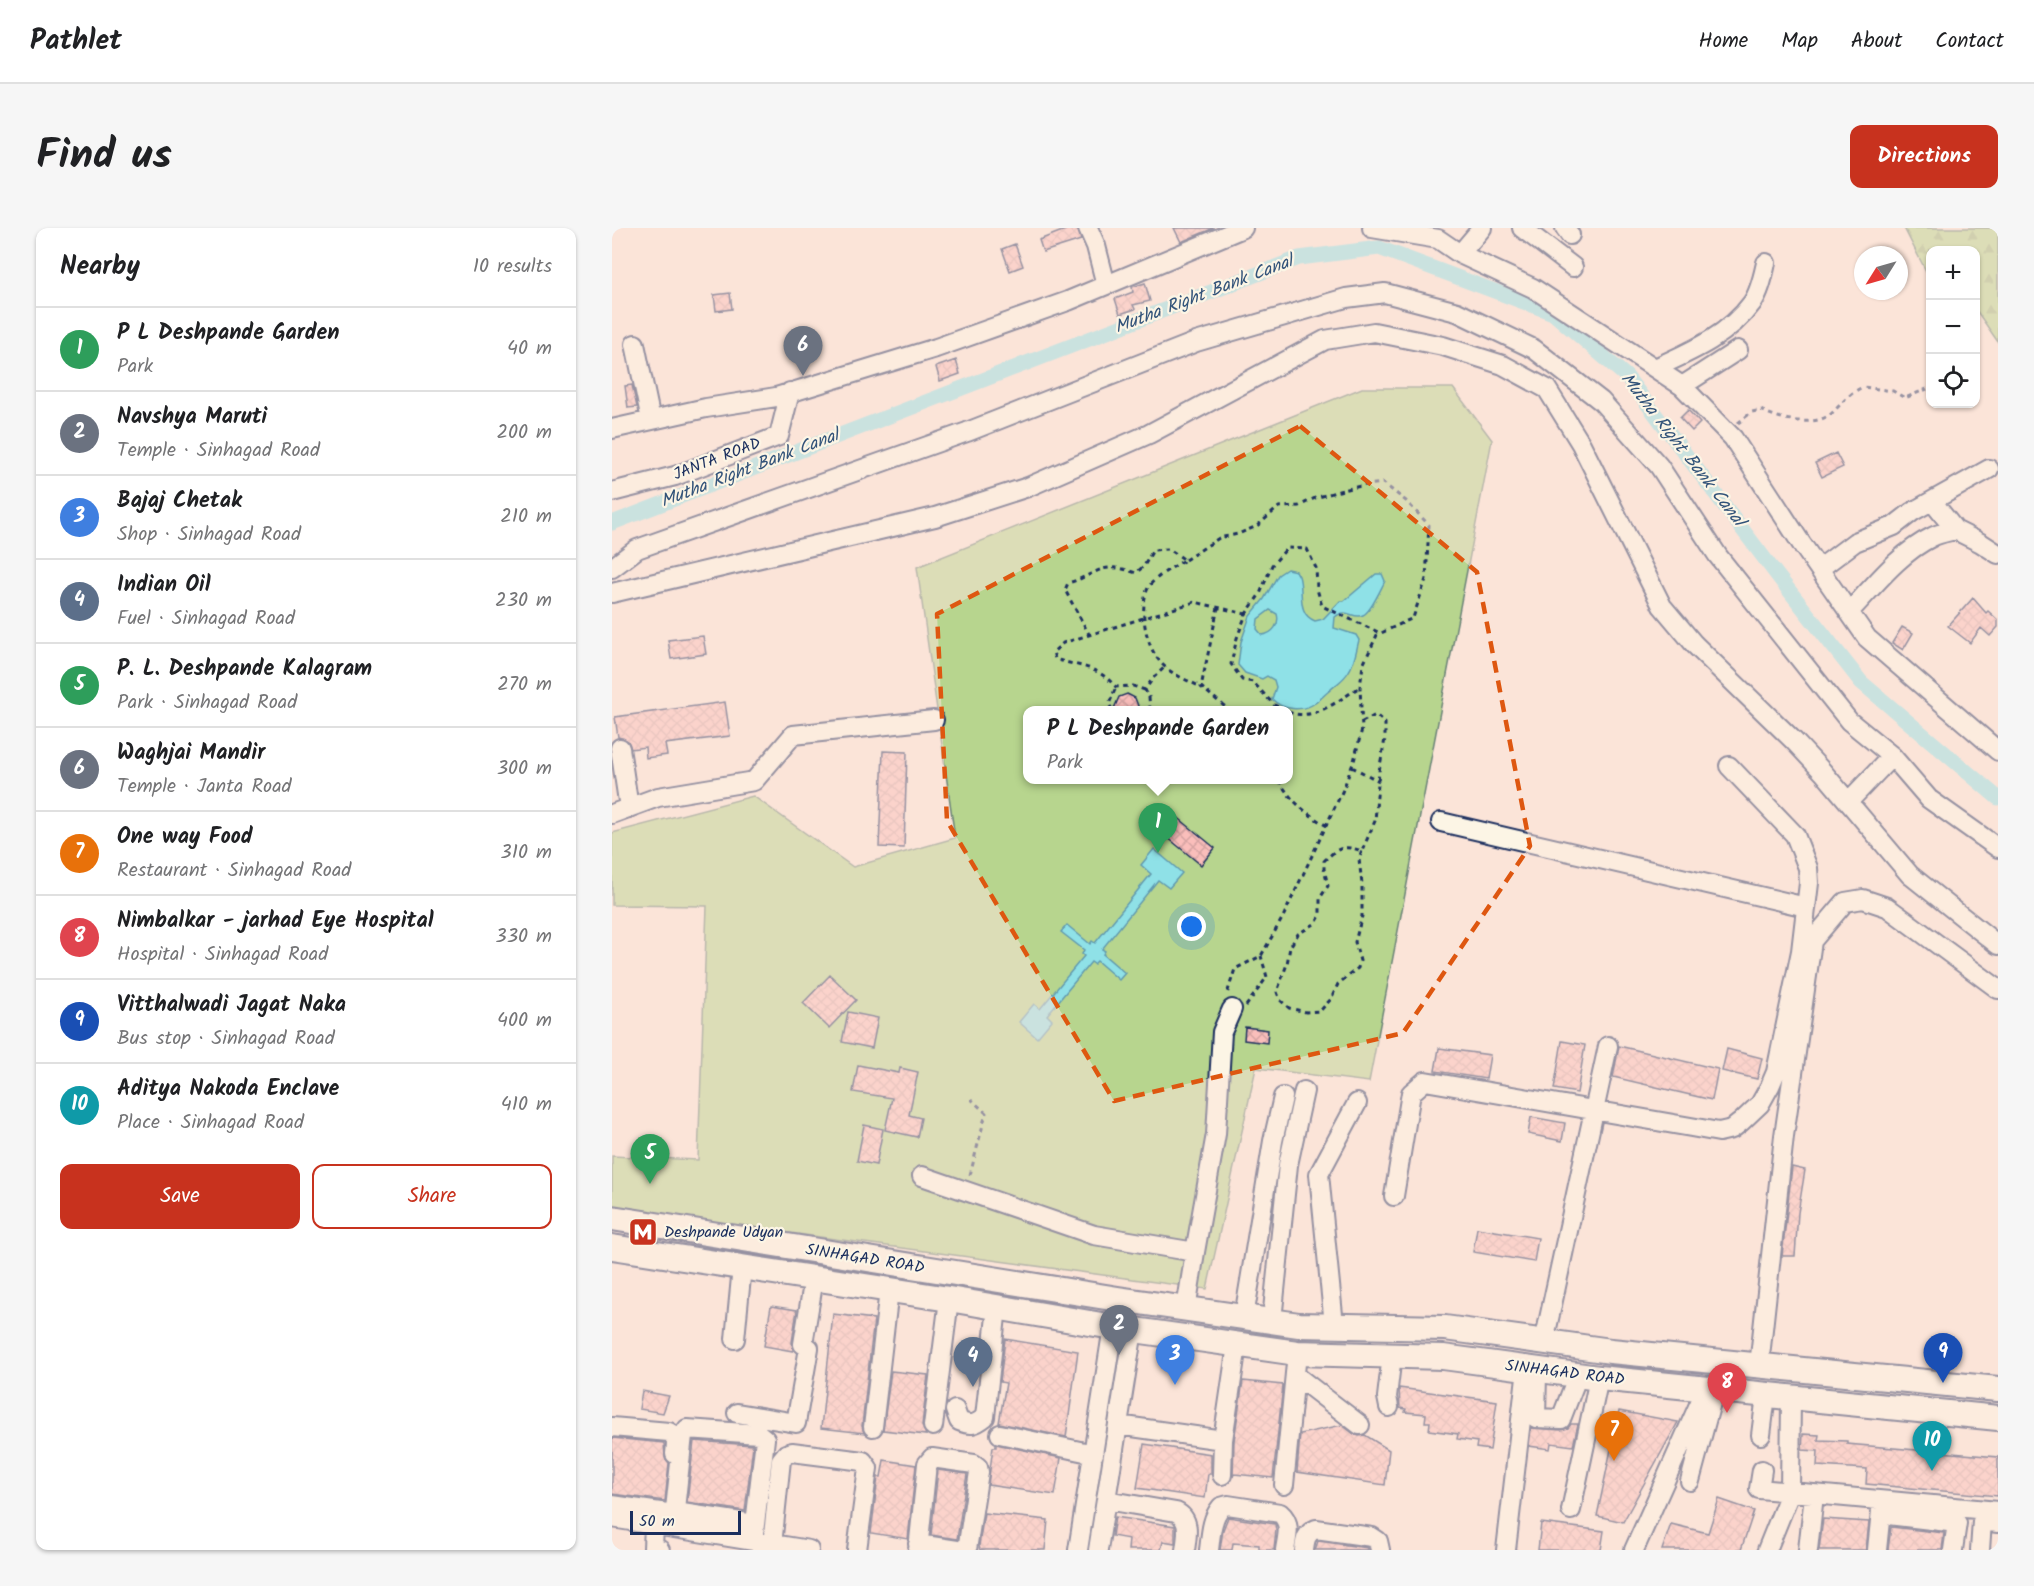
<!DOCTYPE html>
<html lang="en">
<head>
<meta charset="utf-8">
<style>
	:root { --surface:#fff; --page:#f6f6f6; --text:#202124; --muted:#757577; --line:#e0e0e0; --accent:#c8321e }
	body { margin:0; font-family:Kalam,sans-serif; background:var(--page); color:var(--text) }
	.controls { position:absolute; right:18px; top:18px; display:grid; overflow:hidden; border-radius:12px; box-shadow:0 2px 4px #0004 }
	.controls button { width:54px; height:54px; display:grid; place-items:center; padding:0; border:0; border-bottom:2px solid var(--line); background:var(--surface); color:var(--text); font:30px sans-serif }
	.compass { position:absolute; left:1242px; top:18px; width:54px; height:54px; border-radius:50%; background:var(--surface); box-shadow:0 2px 4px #0004; rotate:233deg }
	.scale { position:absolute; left:18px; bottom:15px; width:111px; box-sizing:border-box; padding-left:6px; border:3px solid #1b2f5e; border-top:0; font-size:16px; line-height:21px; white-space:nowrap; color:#1b2f5e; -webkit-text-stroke:4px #fcf5e5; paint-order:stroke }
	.you { position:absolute; left:580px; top:699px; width:21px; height:21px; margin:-15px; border:4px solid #fff; border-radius:50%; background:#1a73e8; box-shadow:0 0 0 9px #1a73e833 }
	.badge { display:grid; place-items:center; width:39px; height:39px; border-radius:50%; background:var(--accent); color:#fff; font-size:20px; font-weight:700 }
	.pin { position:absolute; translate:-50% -50px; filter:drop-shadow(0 2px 3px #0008) }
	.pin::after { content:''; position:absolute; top:32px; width:21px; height:18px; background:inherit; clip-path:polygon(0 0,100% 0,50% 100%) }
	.popup { position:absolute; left:411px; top:478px; width:270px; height:78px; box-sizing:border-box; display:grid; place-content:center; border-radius:12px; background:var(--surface); filter:drop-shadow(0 2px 4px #0005); font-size:20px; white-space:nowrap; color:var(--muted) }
	.popup b { font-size:22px; color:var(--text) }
	.popup::after { content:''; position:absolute; left:50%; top:100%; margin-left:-12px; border:12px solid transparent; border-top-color:var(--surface) }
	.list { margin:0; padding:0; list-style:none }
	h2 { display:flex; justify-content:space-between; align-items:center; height:78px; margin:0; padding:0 24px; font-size:26px }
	h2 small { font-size:20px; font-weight:400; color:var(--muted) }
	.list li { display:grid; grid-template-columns:39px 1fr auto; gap:18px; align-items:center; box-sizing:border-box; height:84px; padding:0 24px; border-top:2px solid var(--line) }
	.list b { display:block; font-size:22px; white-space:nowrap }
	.list p { margin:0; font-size:20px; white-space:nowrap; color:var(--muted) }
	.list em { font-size:20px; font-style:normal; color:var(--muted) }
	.actions { display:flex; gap:12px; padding:18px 24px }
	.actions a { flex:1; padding:14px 0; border:2px solid var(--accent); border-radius:12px; text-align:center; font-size:21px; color:var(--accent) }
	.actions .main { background:var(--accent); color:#fff }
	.icon { flex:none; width:33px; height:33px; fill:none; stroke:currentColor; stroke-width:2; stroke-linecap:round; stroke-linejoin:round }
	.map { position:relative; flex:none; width:1386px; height:1322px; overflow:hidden; border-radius:12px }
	header { display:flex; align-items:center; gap:36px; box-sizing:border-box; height:84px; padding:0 30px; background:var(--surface); border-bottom:2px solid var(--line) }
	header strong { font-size:28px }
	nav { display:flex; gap:33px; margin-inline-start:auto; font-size:21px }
	.intro { display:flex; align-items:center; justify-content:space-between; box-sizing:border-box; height:144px; padding:0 36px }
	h1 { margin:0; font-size:42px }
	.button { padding:15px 27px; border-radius:12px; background:var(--accent); color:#fff; font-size:21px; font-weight:700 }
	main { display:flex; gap:36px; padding:0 36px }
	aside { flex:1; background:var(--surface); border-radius:12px; box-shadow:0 2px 4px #0004 }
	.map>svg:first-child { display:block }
</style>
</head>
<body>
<header>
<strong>Pathlet</strong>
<nav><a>Home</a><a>Map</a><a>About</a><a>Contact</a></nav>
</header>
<div class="intro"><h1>Find us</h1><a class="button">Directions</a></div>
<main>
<aside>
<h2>Nearby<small>10 results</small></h2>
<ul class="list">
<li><span class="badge" style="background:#2e9e5b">1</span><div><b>P L Deshpande Garden</b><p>Park</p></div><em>40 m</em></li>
<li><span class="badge" style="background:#6b7280">2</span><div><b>Navshya Maruti</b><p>Temple · Sinhagad Road</p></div><em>200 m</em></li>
<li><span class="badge" style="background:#3f7fe0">3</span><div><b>Bajaj Chetak</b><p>Shop · Sinhagad Road</p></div><em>210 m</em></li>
<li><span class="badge" style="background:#5c6f8a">4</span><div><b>Indian Oil</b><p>Fuel · Sinhagad Road</p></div><em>230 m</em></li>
<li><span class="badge" style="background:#2e9e5b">5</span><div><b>P. L. Deshpande Kalagram</b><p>Park · Sinhagad Road</p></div><em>270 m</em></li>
<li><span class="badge" style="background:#6b7280">6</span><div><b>Waghjai Mandir</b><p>Temple · Janta Road</p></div><em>300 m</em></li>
<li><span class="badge" style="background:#e8710a">7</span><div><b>One way Food</b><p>Restaurant · Sinhagad Road</p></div><em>310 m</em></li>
<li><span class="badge" style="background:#e0444e">8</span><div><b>Nimbalkar - jarhad Eye Hospital</b><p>Hospital · Sinhagad Road</p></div><em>330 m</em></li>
<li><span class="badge" style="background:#1a4fb4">9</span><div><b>Vitthalwadi Jagat Naka</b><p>Bus stop · Sinhagad Road</p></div><em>400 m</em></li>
<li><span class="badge" style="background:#0f9aa8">10</span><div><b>Aditya Nakoda Enclave</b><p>Place · Sinhagad Road</p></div><em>410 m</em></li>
</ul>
<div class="actions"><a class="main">Save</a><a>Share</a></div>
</aside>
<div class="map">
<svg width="1386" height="1322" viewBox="0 0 1386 1322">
	<defs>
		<pattern id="forest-firs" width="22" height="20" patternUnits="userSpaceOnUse" patternTransform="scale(1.5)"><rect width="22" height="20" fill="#b7d58e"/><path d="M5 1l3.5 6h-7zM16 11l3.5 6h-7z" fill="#9db77d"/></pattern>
		<pattern id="building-cross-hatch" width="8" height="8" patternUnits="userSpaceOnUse" patternTransform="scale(1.5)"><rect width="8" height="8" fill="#fabebb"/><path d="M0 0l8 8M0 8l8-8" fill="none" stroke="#d6a4a3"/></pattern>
	</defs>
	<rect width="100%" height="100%" fill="#fbe4d8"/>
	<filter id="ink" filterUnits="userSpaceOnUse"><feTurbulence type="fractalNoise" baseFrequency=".0167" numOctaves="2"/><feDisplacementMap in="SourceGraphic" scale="12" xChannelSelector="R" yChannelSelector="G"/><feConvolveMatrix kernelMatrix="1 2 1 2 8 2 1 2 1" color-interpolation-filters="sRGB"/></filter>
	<g filter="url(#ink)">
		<!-- forest -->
		<path fill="url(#forest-firs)" stroke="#698276" stroke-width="1.5" d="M1292,0h94v114l-22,-32v-60h-46v29z"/>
		<!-- green -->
		<path fill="#b7d58e" stroke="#698276" stroke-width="1.5" fill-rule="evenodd" d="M750,160h91l39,52 -123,642 -113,-14 -49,221 -595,-80v-53l86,4 9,-254 -95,-1v-72l141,-37 100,71 102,-29 -38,-271zM416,482h260v70h-260z"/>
		<!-- water -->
		<path fill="#8fe1e7" stroke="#619ab0" stroke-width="1.5" fill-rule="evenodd" d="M675,341l9,2 3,5c5,15 -3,38 16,45l8,-2 17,-18h4l32,-27h6l3,7c-4,7 -14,31 -22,34 -10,5 -15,-8 -28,2l-1,11 22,7 3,5c-3,11 -4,22 -10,31 -5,9 -13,13 -20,20 -5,4 -9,9 -14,12 -12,9 -33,7 -43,-4l4,-12 -2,-7 -7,-4 -5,3 -17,-6 -7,-8 3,-23 9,-26 14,-17 14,-24zM658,382l7,4c3,10 -4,20 -15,21l-5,-6 1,-10z
			M542,621l28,24 -13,15 -11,-8 -56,69 3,2 -2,3 22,19 -6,7 -22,-19 -3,3 -3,-2 -44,53 5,5 -15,18 -18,-16 15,-18 6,5 44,-53 -2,-2 2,-4 -23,-18 6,-7 23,19 2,-3 3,2 56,-69 -10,-9z"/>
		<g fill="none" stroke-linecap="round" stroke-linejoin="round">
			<!-- canal -->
			<path stroke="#8fe1e7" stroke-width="15" d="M0,295l687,-265 80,-10 174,65 74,64 150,198 84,107 137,116"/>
		</g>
		<!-- building -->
		<path fill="url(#building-cross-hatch)" stroke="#1b2f5e" stroke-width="1.5" d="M458,0h7l4,12 -38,12 -4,-12z
			M562,0h40l-33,14z
			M403,16l8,22 -13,5 -8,-22z
			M533,55l5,18 -17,4 2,4 -15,5 -5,-15 18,-7 -1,-5z
			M118,65l2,16 -16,2 -2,-16z
			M344,132l4,14 -20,7 -4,-14z
			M20,157l5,22 -9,1 -3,-22z
			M1076,182l12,13 -8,8 -12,-13z
			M1224,225l7,14 -21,10 -7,-14z
			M1361,370l13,15 2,-2 10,9v7l-8,9 -9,-8 -11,15 -22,-17z
			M1290,399l11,6 -10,17 -11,-7z
			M91,408l3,18 -35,5 -3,-19z
			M515,466l8,4 5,13h-27l6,-14z
			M113,474l5,34 -65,8 2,11 -21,3 -1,-11 -14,2 -3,-8 -10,-4 -3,-20z
			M271,523l24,1 -3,96 -25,-1z
			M558,583l45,37 -14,17 -45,-37z
			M218,747l26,25 -27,28 -26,-25z
			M236,784l30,6 -6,30 -30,-6z
			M633,799l23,3 -1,13 -23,-3z
			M950,813l23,4 -8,48 -23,-4z
			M1007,818l99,23 -6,31 -99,-23z
			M827,820l51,7 -4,24 -51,-8z
			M1115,821l35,9 -5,21 -35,-8z
			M246,837l41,8 1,-5 18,4 -9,43 12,3 -4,19 -32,-7 7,-32 -39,-6z
			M919,889l34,6 -3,18 -34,-7z
			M252,897l19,4 -7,36 -19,-4z
			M1180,939l13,3 -7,43 -3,43h-13z
			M865,1000l61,10 -4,24 -61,-10z
			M159,1078l26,4 -5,32 1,9 -29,-5z
			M221,1086l41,5 -12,107 2,7 -43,-5z
			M393,1111l73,12 -12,86 -67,-14 7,-40 -6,-1z
			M279,1143l37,4 -6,50 4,10 -43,-5z
			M631,1153l40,4 -10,93 -39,-4 -1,3 1,-36z
			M787,1160l98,13 -7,49 -14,-2 1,-6 -20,-3 1,-5 -29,-4 1,-8h-5l1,-8 -21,-2 1,-3 -6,-1z
			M30,1163l27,5 -6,17 -24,-4z
			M1007,1183l59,11 -55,100 -26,-6z
			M959,1196h7l-5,22 -22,-3 -1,6 -21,-3 2,-18 30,2 7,-2z
			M730,1197l12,9 5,2 6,-1 24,15 -4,35 -88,-13 3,-38z
			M1191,1206l16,1 -1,5 29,1v3l151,13v39l-132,-12 1,-15 -50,-3 1,-15 -16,-1z
			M0,1210l52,5 1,15 4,5 -4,38 -53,-7z
			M82,1213l59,4 -8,66 -58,-9z
			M384,1216l65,14 -6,37 -67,-10 5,-38h3z
			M532,1216l67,10v20h-3l-3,24 -68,-10z
			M272,1232l32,5 -8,74 -37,-6 7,-56h3z
			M326,1242l29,4 -10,65 -26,-4z
			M1107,1271l35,12 -13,39h-79l9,-26 37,9z
			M372,1285l64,7 -3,30h-65l-1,-4z
			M503,1289l60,9v17l-12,-2 -2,9h-33l1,-11 -17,-3z
			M616,1289l47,7 1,6 -2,20h-15v-5l-26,-2 -1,7h-12l3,-20z
			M1211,1291l46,3 -3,28h-47z
			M929,1295l63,8 -3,19h-63z
			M1279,1299l53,6 -2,17h-54z
			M706,1313l50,7v2h-53z"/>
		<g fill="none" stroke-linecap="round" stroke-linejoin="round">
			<!-- minor casing -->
			<g stroke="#1b2f5e" stroke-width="22">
				<path id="minor" d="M476,0l8,18 10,39
					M760,0l66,11 22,15 73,34 149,98 51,52 68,105 66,95 131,113
					M910,0l51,39
					M953,0l5,7
					M848,26l22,-26
					M23,116l16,76
					M1043,140c35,-16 73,-32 97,-65 8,-11 11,-27 14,-40
					M1070,158l56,-36
					M0,201l94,-21 70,-11 160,-49 132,-47 175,-73
					M0,264l63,-16 104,-40 11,-44
					M1320,273l23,29
					M0,340l25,-19 330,-117 229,-90 150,-44 39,-5 72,19 77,37 67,52 58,65 59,90 131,165 43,35 37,43 69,49
					M1207,341l36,-27 39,-16 18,-14 77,-43
					M0,365l323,-76 93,-30 121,-53 176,-94 49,-8 69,14 60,19 44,24 34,55 81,162 32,38 100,97 29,31 87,103 88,70
					M1237,384c25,-26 50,-59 83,-75 7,-4 16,-5 23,-7l26,13 17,11
					M8,520l9,60
					M1237,573l43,-45
					M0,586l46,-17 96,-16 39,-46 141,-15
					M829,594l365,85
					M310,948l172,59 101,17 -9,57
					M782,968l17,-103 14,-12 266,46 28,5 13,-3 9,-7 19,-18 10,-18 6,-14 25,-121 8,-68 -1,-15 -13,-33 -66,-69
					M583,1024l21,-118 6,-102 10,-23
					M632,1089l29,-176 10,-44
					M660,1092l16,-155 16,-74
					M722,1097l-15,-151 38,-71
					M123,1111l7,-72
					M932,1114l64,-296
					M1147,1138l25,-230 28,-195 33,-39 18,-3 24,8 111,82
					M925,1146l-1,44 25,1 17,-44
					M683,1147l65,50
					M777,1179l-2,-10 5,-42
					M343,1182l4,11c12,5 16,4 26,-4l12,-110
					M125,1185l59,10 13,-75 -6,-4 11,-66
					M506,1197l105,15
					M321,1198l16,-127
					M0,1199l57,5c9,6 7,12 6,22
					M261,1199l16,-137
					M388,1206l94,20
					M1149,1207l5,-40
					M1150,1242l-3,19 239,22
					M610,1247l1,-35 14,-95
					M1078,1253l22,-82
					M672,1257l13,-132
					M494,1272l70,12c15,7 11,24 9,38
					M0,1277l55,8
					M959,1282l28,-132
					M63,1284l80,12
					M1276,1287l69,8 -4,27
					M0,1290l197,32
					M42,1297l-1,23 7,2
					M61,1300l10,-93 4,-6 72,5 6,5 -12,102
					M306,1316l39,6
					M160,1317l9,-85 5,-6 6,-2 71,9 5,7 -11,82
					M306,1322l9,-86 5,-6 42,6 4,3 1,5 -12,78
					M466,1322l35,-223
					M486,1322l35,-220
					M597,1322c2,-15 2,-31 12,-43l7,-2 52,8c12,10 7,23 5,37
					M692,1322c1,-10 2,-17 12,-21l56,8 6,4 2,9
					M894,1322l21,-182
					M1022,1322l72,-161
					M1155,1322l23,-57 1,-95
					M1196,1322l6,-55
					M1265,1322l5,-49
					M1368,1322l2,-29 16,2"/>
			</g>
			<!-- major casing -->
			<g stroke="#1b2f5e" stroke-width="28">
				<path id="major" d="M0,990l506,81 181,26 146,3 166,23 387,38
					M0,1019l337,52 164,28 184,26 146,4 156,21 399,40"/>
			</g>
			<!-- path -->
			<path stroke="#1b2f5e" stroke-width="3" stroke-dasharray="4.5 4.5" stroke-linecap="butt" d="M1126,195l14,-11 9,-2c18,10 57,19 73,1 9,-9 17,-19 29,-24l30,4 12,7 22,-9
				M573,332l34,-22 19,-4 19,-8 22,-19 20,-1 16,-8 24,-7 26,-6 18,-2 23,18 23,24 -3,54 -13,39 -36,17 -14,30 -3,22 2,42 -8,32 -12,31 -59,125 -22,39 -26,13 -8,25
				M606,379l-17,80 28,23
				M478,408l-25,-46 3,-7c31,-9 33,-23 68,-10l8,-7 9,-16 16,-1 16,11c-9,5 -32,18 -37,28 -9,19 -3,55 10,71 9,14 29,21 43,28
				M533,462l-12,-4 -17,1c-21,-23 -34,-19 -61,-28l-2,-7 10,-9 132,-41 51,12
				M500,482l-3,-6 7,-17
				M538,482l-1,-13 -4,-7 8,-12 13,-12
				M674,482l-12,-5 -21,-23 -11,-2 -11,-16 6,-26 9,-24 14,-20 12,-29 15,-17 20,1 9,19 1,21 5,17 58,27
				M676,484c27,10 50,-12 72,-25
				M750,494l14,-7 9,8v16l-6,32 -4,50 -13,30c-18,-6 -24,-4 -38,10v8l4,17 -8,12v18l-4,7 -18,11 -8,13 -3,17 -10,28 3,8 9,8 17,4 14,-1 11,-12 7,-15 20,-16 2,-7 -5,-19 7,-26v-32l-3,-25 3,-8
				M740,539l27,14
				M667,552c12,22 27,33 48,46
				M634,778l21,-29 -6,-21
				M358,947l16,-62 -15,-14"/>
			<!-- minor -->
			<use href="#minor" stroke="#fcf5e5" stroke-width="18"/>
			<!-- major -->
			<use href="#major" stroke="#fcf5e5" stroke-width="24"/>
		</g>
	</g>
	<!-- marked area -->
	<path d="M0 0H1386V1322H0ZM688,198l177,146 53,274 -127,187 -289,68 -167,-280 -10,-207z" fill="#fbe4d8" fill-opacity=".55" fill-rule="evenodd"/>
	<path fill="none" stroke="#de5710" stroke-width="4.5" stroke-dasharray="12 8" stroke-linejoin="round" d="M688,198l177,146 53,274 -127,187 -289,68 -167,-280 -10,-207z"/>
	<!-- icons -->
	<defs>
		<g id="metro-square" transform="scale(1.5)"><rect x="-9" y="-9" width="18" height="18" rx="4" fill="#c8321e" stroke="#fcf5e5"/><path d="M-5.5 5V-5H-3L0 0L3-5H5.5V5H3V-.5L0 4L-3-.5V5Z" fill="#fff"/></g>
	</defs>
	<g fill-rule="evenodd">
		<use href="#metro-square" x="31" y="1004"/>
	</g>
	<g text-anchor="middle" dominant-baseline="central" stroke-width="4.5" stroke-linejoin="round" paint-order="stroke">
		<!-- street labels -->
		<g font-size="16" fill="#1b2f5e" stroke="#fcf5e5">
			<text transform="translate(105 231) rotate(-21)">JANTA ROAD</text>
			<text transform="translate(253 1031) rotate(9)">SINHAGAD ROAD</text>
			<text transform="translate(953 1145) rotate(7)">SINHAGAD ROAD</text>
		</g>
		<!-- poi labels -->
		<g font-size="16" fill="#1b2f5e" stroke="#fcf5e5" text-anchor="start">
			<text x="52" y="1004">Deshpande Udyan</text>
		</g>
		<!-- water labels -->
		<g font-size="18" font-style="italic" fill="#325379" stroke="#fcf5e5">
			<text transform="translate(592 67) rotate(-21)">Mutha Right Bank Canal</text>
			<text transform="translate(1070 222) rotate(52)">Mutha Right Bank Canal</text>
			<text transform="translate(138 241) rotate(-21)">Mutha Right Bank Canal</text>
		</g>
	</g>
</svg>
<div class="controls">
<button>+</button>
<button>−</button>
<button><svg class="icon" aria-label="locate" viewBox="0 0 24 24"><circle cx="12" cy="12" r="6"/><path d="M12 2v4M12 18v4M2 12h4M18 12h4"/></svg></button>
</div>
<svg class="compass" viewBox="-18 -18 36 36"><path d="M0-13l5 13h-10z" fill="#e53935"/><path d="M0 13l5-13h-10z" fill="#757577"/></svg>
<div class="scale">50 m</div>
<div class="you"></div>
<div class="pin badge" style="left:546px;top:625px;background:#2e9e5b">1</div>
<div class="popup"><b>P L Deshpande Garden</b>Park</div>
<div class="pin badge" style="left:507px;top:1127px;background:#6b7280">2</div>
<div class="pin badge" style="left:563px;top:1157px;background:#3f7fe0">3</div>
<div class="pin badge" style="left:361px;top:1159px;background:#5c6f8a">4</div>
<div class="pin badge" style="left:38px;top:956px;background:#2e9e5b">5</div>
<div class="pin badge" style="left:191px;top:148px;background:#6b7280">6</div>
<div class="pin badge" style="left:1002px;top:1233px;background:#e8710a">7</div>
<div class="pin badge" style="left:1115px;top:1185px;background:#e0444e">8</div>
<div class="pin badge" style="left:1331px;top:1155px;background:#1a4fb4">9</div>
<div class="pin badge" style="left:1320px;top:1243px;background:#0f9aa8">10</div>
</div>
</main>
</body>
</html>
